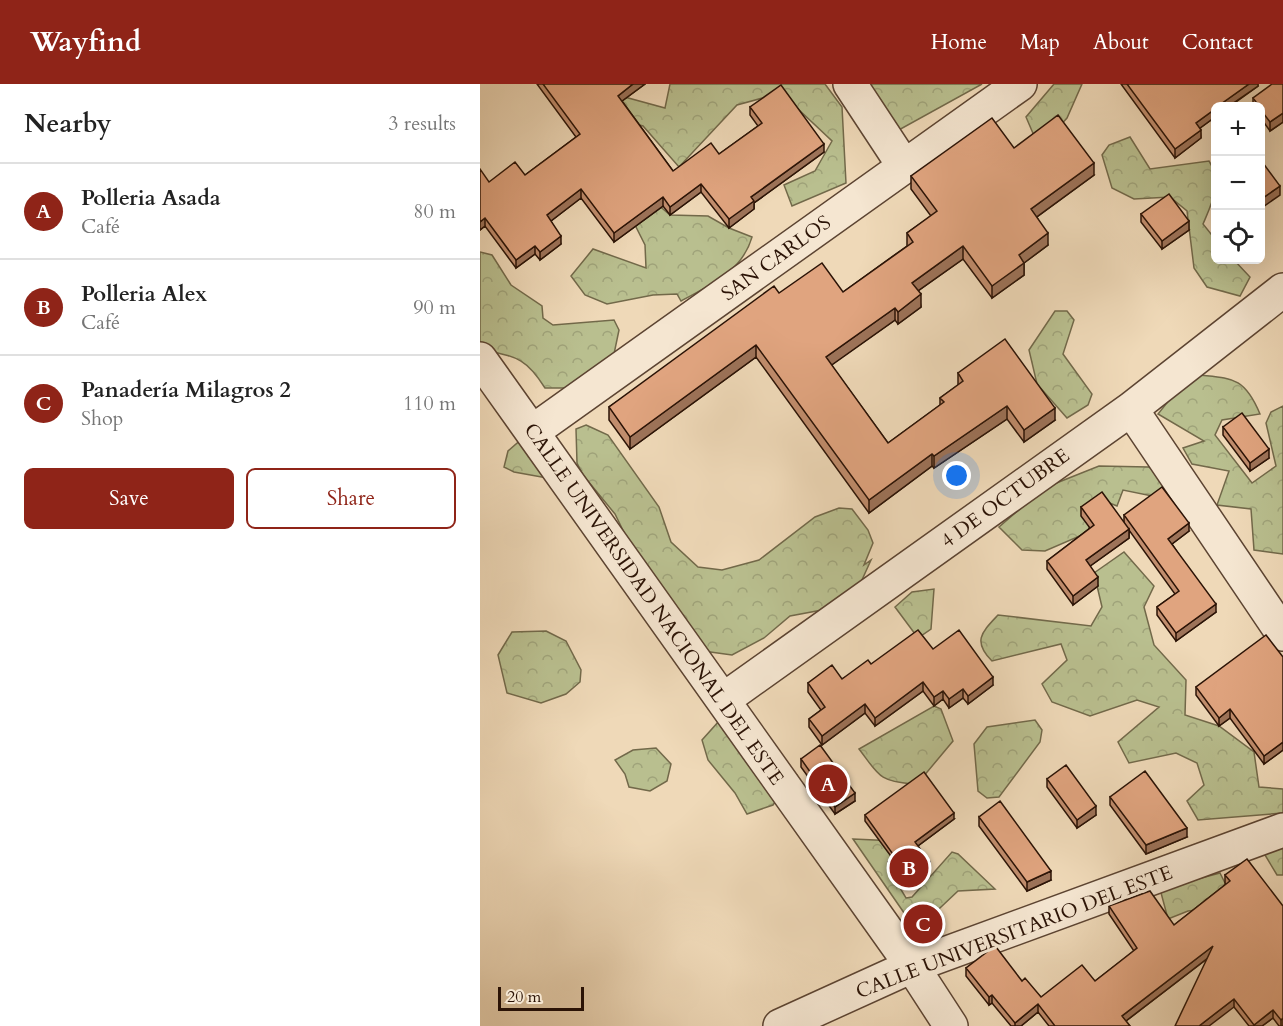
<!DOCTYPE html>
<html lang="en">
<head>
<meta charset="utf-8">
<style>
	:root { --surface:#fff; --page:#f2f2f2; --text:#222; --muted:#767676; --line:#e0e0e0; --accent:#8f2418 }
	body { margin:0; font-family:Cardo,serif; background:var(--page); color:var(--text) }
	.controls { position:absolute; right:18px; top:18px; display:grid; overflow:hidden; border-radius:9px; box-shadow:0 6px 24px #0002 }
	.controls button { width:54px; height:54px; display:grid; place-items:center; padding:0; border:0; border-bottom:2px solid var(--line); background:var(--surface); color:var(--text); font:30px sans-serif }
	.scale { position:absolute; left:18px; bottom:15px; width:86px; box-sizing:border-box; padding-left:6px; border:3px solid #2b1306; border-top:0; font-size:16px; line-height:21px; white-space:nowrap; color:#2b1306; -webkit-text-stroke:4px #f5e6d1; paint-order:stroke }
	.you { position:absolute; left:477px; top:392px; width:21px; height:21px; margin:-15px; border:4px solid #fff; border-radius:50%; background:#1a73e8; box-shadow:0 0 0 9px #1a73e833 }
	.badge { display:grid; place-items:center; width:39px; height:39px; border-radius:50%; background:var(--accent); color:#fff; font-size:20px; font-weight:700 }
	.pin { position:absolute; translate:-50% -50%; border:3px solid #fff; box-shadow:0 2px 6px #0006 }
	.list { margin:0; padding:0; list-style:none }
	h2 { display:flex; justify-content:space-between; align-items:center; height:78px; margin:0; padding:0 24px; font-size:26px }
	h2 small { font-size:20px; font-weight:400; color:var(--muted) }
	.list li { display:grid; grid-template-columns:39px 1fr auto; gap:18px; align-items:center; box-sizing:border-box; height:96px; padding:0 24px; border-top:2px solid var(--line) }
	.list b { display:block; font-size:22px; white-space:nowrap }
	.list p { margin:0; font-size:20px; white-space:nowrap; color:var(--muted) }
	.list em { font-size:20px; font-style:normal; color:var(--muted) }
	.actions { display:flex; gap:12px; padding:18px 24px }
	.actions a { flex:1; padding:14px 0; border:2px solid var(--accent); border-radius:9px; text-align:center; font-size:21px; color:var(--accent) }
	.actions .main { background:var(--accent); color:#fff }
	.icon { flex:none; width:33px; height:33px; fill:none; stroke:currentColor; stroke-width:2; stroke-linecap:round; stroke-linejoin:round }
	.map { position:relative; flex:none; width:803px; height:942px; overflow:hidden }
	header { display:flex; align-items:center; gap:36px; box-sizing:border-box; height:84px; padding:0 30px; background:var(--accent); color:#fff }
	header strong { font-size:28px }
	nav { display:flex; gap:33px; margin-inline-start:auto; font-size:21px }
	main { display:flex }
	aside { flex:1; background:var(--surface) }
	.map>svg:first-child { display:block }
</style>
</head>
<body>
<header>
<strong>Wayfind</strong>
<nav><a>Home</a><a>Map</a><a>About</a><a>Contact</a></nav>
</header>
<main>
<aside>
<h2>Nearby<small>3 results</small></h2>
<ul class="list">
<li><span class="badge">A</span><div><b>Polleria Asada</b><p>Café</p></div><em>80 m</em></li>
<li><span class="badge">B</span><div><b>Polleria Alex</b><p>Café</p></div><em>90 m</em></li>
<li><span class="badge">C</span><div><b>Panadería Milagros 2</b><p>Shop</p></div><em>110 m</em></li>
</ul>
<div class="actions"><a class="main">Save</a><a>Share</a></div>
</aside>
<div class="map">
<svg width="803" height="942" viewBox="0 0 803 942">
	<defs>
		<pattern id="forest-crowns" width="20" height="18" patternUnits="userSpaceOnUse" patternTransform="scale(1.5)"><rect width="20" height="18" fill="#b9bf8f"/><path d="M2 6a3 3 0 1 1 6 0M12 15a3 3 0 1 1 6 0" fill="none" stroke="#9fa37a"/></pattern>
	</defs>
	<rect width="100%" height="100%" fill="#efd9b8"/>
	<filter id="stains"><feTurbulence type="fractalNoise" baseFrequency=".00333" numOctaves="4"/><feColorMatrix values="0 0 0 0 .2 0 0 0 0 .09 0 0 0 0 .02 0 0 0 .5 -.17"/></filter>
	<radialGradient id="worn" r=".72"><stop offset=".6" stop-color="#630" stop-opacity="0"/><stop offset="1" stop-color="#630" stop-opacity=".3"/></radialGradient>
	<!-- forest -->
	<path fill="url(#forest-crowns)" stroke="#72694a" stroke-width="1.5" d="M190,0h155l17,23 4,76 -54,23 -8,-21 31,-14 17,-30 -51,-48 -44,12 -58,62 -36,-41 -11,-3 -33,-33 66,18z
		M384,0h118l-85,47z
		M574,0h28l-15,34 -9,10 -23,10 -9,-21z
		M650,53l20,32 59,-8c14,21 3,42 -6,63l12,15 1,21h18l16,17 -10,19 -33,-9 -13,-19 -7,-57 -17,-14 -36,2 -22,-11 -10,-33 7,-10z
		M153,99l37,32 38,1 21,12 23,9c-10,35 -42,48 -71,64l-4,-7 -24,1 -46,9 -22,-9 -14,-19 22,-27 53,19 -1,-23 -27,-54z
		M0,168l12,3 19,30 31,21 1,12 10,7 61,-5 5,10 -5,24 -48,34h-21c-20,-32 -30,-31 -65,-39z
		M575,227h12l7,9 -11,34 29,40 -4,11 -21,13 -30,-34 -8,-34z
		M710,290c39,5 53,-1 70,40l-38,6 -7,15 37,48 24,-17 -10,-43 5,-11 12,-6v148l-29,-4 -3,-41 -34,-4 12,-34 -37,-7 -9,-16 21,-7 -46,-27z
		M106,341l22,10 51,72 12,35 27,25 24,3 37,-10 56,-43 24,-9 13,1 16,21 5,13 -9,22 7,-5 -15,33 -18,14 -48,9 -26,22 -32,17 -36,-5 -64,-101 -17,-35 -32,-39 -6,-12 -1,-34z
		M43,354l24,40 -33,-6 -10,-5 4,-16z
		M619,382l50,1 11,6 7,10 -5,12 -5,2 -34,-7 -6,16 -20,-8 -8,9v25l-44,19 -23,-1 -23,-23 45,-39z
		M644,468l30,34 -10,21 10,38 32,35 -1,35 34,11 35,26 5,35 24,2v24l-85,7 -11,-19 17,-16 -7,-22 -21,-10 -47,10 -11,-21 41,-35 -22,-7 -47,16 -38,-14 -10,-18 25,-24 -6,-16 -69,17c-20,-20 -10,-29 6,-46l93,11 11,-19 -8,-34z
		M454,505l-3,40 -13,9 -23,-31 17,-15z
		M66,547l20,10 15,29 -1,12 -14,12 -25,9 -34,-10 -9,-38 14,-23z
		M454,622l7,3 12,32 -30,36 -11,7c-34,-3 -33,-9 -53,-35z
		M240,636l34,41 43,14 2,16 -20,5 -6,9 -26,9 -12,-21 -27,-33 -6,-20z
		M555,636l7,10 -2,12 -41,55 -12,1 -9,-7 -4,-47 13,-17z
		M176,664l15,16 -4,17 -17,10 -21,-4 -4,-13 -10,-14 18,-10z
		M373,755l43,2 -8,27 18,30 6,-1 40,-45 6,2 37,35 -37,2 -35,33 -14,-4z
		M803,760v31h-6l-12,-20z
		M740,789l5,10 -9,25 -28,3 -20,8 -8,-30z"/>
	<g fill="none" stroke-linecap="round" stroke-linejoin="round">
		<!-- minor casing -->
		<g stroke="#5c4432" stroke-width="36">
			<path id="minor" d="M370,0l54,82
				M0,275l432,607 39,60
				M651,325l152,225
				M52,348l488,-348
				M243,616l408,-291 152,-119
				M300,942l132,-60 371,-136"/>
		</g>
		<!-- minor -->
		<use href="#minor" stroke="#f5e6d1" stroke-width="33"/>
	</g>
	<!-- wall -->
	<path fill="#c18d6d" stroke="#2b1306" stroke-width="1.5" d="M57,0h108l-23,17 51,70 46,-17 39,-28 -8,-11v-8l74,45 -70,51v6l-25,19 -28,-36 -31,23 -7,-9 -49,36 -33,-44 -30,23 10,23 -21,16 -5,-6 -19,14 -31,-42 -5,4 9,-48 36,-7 51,-38z
		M641,0h137v2l-58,42 1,10 -26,20z
		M803,0v38l-13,9 -10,-14v-11h-7v-8z
		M534,64l80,27 -57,42 11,28 -24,18v12l-32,23 -29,-39 -45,32 3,16 -23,17 -3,-4 -64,45 57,78 52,-38v-7l18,-13v-12l97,47 -31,22 -17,-23 -73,49 -2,-2 -63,47 -113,-156 -126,92 -21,-29v-13l170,-114 64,-1 64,-46v-13l24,-17 -20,-27v-13z
		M661,130l48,16 -27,19 -21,-27z
		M743,343l46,31 -19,13 -27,-36z
		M601,423l43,15v-7l65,16 -17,13 44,68 -40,29 -19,-26v-8l18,-13 -46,-64v8l-39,28 8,20 -25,19 -26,-36v-8l43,-33 -9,-12z
		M453,565l60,36 -25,19 -5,-6 -14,10 -6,-9 -9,7 -11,-15 -48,35 -10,-13 -43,32 -13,-18v-8l12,-9 -13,-18v-9l34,-4 29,-15z
		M803,573v93l-19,14 -34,-46 -11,8 -23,-31v-8z
		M321,675l54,42 -20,13 -34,-47z
		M567,695l49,36 -19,13 -30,-41z
		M630,713l77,40 -41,17 -36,-49z
		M385,731l89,4 -36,27 12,21 -26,21 -16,-20v-6l5,-3 -28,-38z
		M499,733l72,63 -24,11 -48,-65z
		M745,791l58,31 -1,120h-3l-6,-8 -11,8h-13l-15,-19 -27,-48 -81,62 4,5h-81l-11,-14 -17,14h-10l-19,-23 -3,2 -23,-29v-8l56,13 19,16 54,-16 39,-30 -25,-37v-8l65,19 52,-41 -1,-1z"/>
	<!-- shaded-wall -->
	<path fill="#9d7359" stroke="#2b1306" stroke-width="1.5" d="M153,0h12l-27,20v-8z
		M769,0h9v2l-29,20h-11z
		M735,25v8l-19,14v-8z
		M803,29v9l-13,9v-9z
		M721,46v8l-26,20v-9z
		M344,60v8l-70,51v6l-25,19v-9l22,-22z
		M614,79v12l-63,46v-12z
		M221,100v8l-31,23v-8z
		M800,102v9l-20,14v-9z
		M101,105v9l-34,26v-9z
		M183,113v9l-49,36v-9z
		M5,134v8l-5,4v-8z
		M709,137v9l-27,19v-8z
		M568,149v12l-24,18v12l-32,23v-12l27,-31z
		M81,152v8l-21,16v-8z
		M55,162v8l-19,14v-8z
		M483,162v13l-51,36v-12z
		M441,210v13l-23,17v-12z
		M415,224v12l-69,49v-12z
		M276,261v12l-126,92v-12z
		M527,322v13l-73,49v-12z
		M575,324v12l-31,22v-12z
		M789,365v9l-19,13v-8z
		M452,370v12l-63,47v-13z
		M709,439v8l-21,16v-8z
		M649,445v9l-43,31v-9z
		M618,493v9l-25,19v-9z
		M736,520v8l-40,29v-8z
		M513,593v8l-25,19v-8z
		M443,598v9l-48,35v-8z
		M483,605v9l-14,10v-9z
		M463,607v8l-9,7v-9z
		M385,620v9l-43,32v-9z
		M750,625v9l-11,8v-8z
		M803,658v8l-19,14v-8z
		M375,709v8l-20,13v-7z
		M616,722v9l-19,13v-8z
		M474,729v6l-39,29v-6z
		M707,744v9l-41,17v-9z
		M450,778v5l-26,21v-6z
		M571,787v9l-24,11v-9z
		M733,862v8l-91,70v-8z
		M512,911v8l-3,2v-8z
		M754,915v8l-25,19h-10z
		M558,920v8l-17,14h-6v-3z
		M793,926v8l-11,8h-8v-1z
		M803,934v8h-2v-6z"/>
	<!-- building -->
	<path fill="#e0a47f" stroke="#2b1306" stroke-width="1.5" d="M63,0h90l-15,12 55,75 38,-28 8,11 43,-31 -12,-16 31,-22 43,59 -73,53 3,4 -25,18 -28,-35 -31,23 -7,-10 -49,36 -33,-44 -34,26 14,21 -21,16 -5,-6 -19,14 -31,-42 -5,4v-53l9,13 26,-20 10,13 55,-41z
		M647,0h122l-31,22h-3v3l-19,14 5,7 -26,19z
		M792,0h11v29l-13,9 -10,-13v-3h-1l-6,-8z
		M578,31l36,48 -63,46 17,24 -29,22 5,8 -32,23 -29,-40 -51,37 9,11 -23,18 -3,-4 -69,49 62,86 56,-41 -4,-4 23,-17 -5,-8 47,-34 50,69 -31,22 -17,-24 -73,50 -2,-2 -63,46 -113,-155 -126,92 -21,-30 165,-121 5,7 43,-30 21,29 70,-50 -6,-9 30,-22 -26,-35 81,-58 22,30z
		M780,75l20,27 -20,14z
		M689,110l20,27 -27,20 -21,-27z
		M762,329l27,36 -19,14 -27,-36z
		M682,403l27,36 -21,16 48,65 -40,29 -19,-26 22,-16 -55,-76z
		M622,408l27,37 -43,31 12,17 -25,19 -26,-35 47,-36 -13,-18z
		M438,546l15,19 26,-19 34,47 -25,19 -5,-7 -14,10 -6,-8 -9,6 -11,-15 -48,36 -10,-14 -43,32 -13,-17 16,-12 -17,-24 24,-18 10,14 26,-19 3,4z
		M786,551l17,22v85l-19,14 -34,-47 -11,9 -23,-31z
		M340,661l35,48 -20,14 -34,-48z
		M586,681l30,41 -19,14 -30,-41z
		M665,687l42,57 -41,17 -36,-48z
		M444,688l30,41 -39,29 15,20 -26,20 -16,-20 7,-5 -30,-42z
		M520,717l51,70 -24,11 -48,-65z
		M767,775l36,47v112l-2,2 -8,-10 -19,15 -20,-26 -35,27h-24l38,-80 -91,70 8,10h-75l-17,-22 -23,19 -23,-28 -3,2 -23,-29 25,-19 5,-2 26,34 3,-3 16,19 41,-32 13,16 42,-33 -28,-42 41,-15 24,34 56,-44 -5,-6z"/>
	<g text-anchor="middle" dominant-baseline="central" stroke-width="6" stroke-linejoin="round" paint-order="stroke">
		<!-- street labels -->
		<g font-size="20" fill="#2b1306" stroke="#f5e6d1">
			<text transform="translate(296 174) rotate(-36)">SAN CARLOS</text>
			<text transform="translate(525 414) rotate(-36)">4 DE OCTUBRE</text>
			<text transform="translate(174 520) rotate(55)">CALLE UNIVERSIDAD NACIONAL DEL ESTE</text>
			<text transform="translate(534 848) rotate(-21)">CALLE UNIVERSITARIO DEL ESTE</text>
		</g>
	</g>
	<rect width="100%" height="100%" filter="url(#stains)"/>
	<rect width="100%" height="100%" fill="url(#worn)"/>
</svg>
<div class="controls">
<button>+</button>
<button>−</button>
<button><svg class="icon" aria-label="locate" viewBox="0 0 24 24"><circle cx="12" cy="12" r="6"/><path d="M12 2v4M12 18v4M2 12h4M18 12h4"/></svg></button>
</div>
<div class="scale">20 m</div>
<div class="you"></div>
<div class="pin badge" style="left:348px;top:700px">A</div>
<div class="pin badge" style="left:429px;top:784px">B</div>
<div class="pin badge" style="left:443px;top:840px">C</div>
</div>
</main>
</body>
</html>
